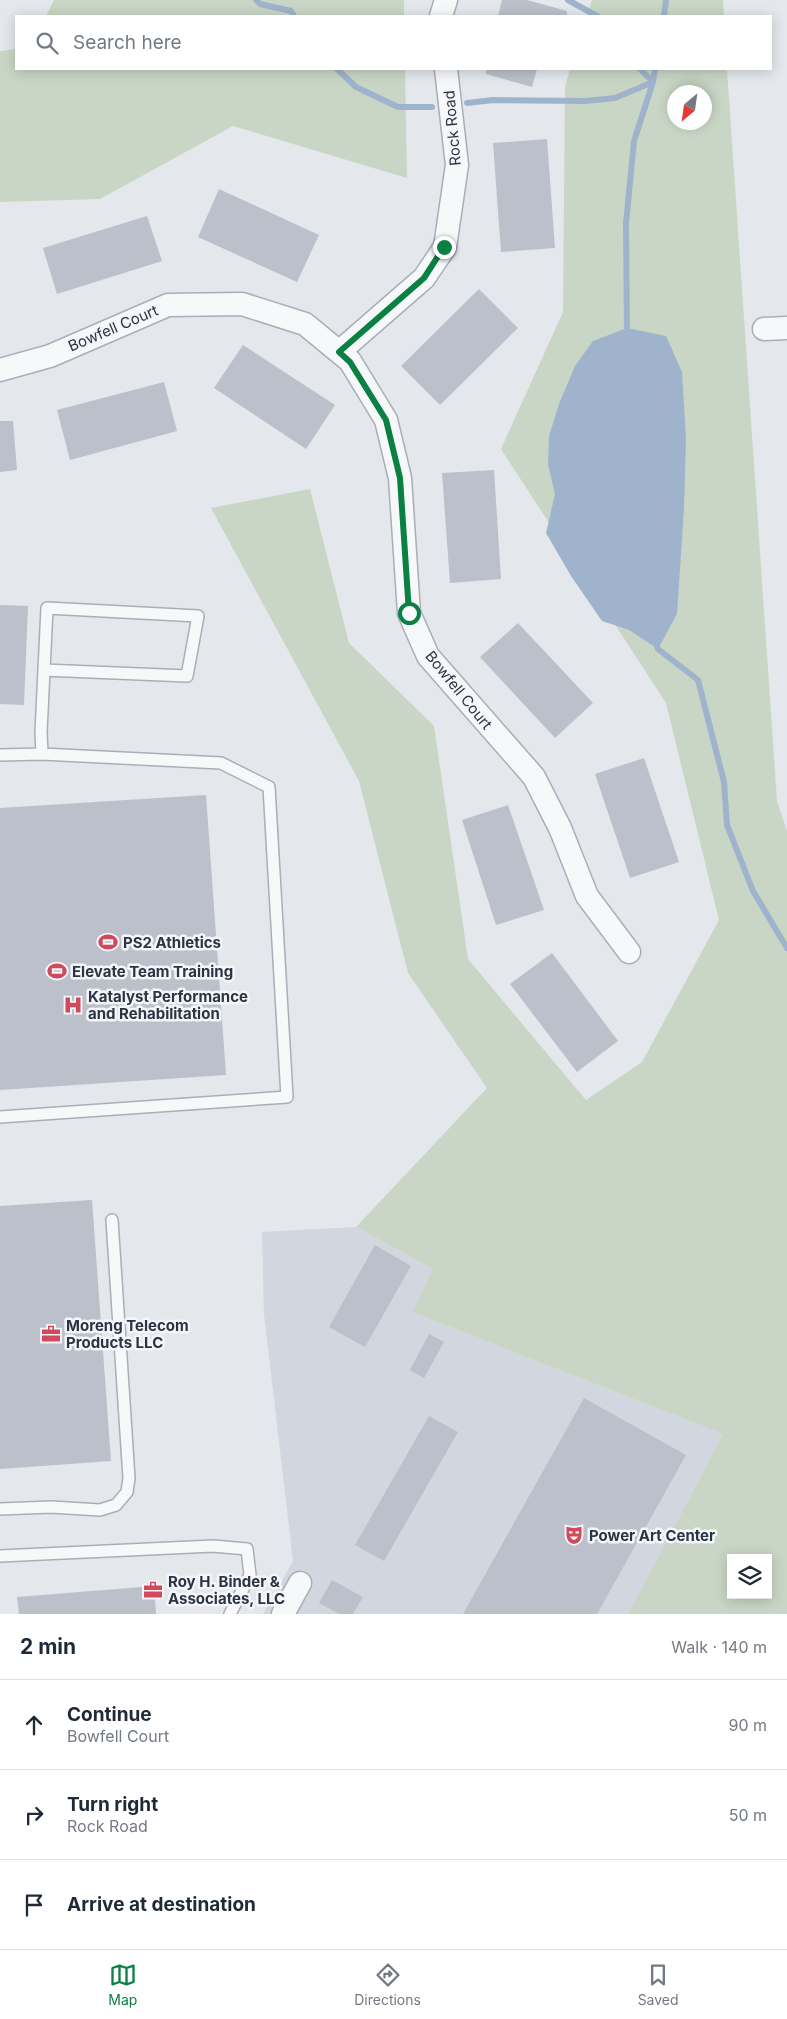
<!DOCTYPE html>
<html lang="en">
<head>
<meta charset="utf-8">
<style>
	:root { --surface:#fff; --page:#f2f2f3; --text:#1f2937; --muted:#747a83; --line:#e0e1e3; --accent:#0b8043 }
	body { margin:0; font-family:Inter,sans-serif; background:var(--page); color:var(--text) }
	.controls { position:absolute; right:15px; bottom:15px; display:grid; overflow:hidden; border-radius:0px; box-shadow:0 2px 12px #0003 }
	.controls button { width:45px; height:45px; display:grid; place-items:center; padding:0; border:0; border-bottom:1px solid var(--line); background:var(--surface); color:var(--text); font:25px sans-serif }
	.compass { position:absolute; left:667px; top:85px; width:45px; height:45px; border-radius:50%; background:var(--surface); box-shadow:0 2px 12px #0003; rotate:209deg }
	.stop { position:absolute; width:15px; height:15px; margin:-11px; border:4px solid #0b8043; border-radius:50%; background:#fff }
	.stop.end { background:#0b8043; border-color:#fff; box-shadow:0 1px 5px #0008 }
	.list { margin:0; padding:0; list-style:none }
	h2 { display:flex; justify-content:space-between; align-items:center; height:65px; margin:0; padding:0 20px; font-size:21px }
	h2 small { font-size:16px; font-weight:400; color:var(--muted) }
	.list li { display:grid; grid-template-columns:32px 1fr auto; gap:15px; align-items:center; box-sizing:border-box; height:90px; padding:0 20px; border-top:1px solid var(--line) }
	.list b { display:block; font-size:19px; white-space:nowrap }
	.list p { margin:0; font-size:16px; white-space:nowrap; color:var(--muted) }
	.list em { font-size:16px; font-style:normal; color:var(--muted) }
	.icon { flex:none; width:28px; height:28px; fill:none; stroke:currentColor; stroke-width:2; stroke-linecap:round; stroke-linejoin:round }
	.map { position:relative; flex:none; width:787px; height:1614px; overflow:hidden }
	.search { position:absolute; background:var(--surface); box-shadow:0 2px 12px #0003; left:15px; right:15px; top:15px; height:55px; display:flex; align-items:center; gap:12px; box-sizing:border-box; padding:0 18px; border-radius:0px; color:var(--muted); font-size:19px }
	.sheet { height:335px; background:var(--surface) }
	nav { display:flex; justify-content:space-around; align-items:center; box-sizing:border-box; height:70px; border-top:1px solid var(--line); background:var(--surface); font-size:14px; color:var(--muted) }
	nav a { display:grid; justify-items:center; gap:2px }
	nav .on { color:var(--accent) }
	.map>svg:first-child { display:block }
</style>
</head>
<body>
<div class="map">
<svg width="787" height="1614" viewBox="0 0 787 1614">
	<rect width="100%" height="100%" fill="#e4e7ec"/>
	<!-- built -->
	<path fill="#d2d6de" d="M356,1227l77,42 -21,43 311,122 -95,180h-365l30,-53 -29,-247 -2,-82z"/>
	<!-- green -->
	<path fill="#c9d6c5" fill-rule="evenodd" d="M54,0h350v16h-358z
		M592,0h131l1,16h-137z
		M16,49v20h389l2,109 -174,-52 -133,73 -100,3v-151z
		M570,69h157l50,732 10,30v783h-159l95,-180 -311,-122 21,-43 -77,-42 131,-139 -79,-115 -49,-192 -148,-273 99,-19 39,154 85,83 34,233 118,141 56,-38 77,-142 -53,-217 -165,-254 62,-137 2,-225zM674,92h30v30h-30zM731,1558h37v37h-37z"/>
	<!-- water -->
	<path fill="#9fb4cc" d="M627,328l39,8 16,36 4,66 -2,71 -7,105 -19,35 -29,-19 -27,-9 -31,-45 -25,-43 9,-39 -7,-30 1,-28 10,-32 16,-38 18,-25z"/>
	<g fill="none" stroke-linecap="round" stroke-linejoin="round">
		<!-- stream -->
		<path stroke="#9fb4cc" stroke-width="6" d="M256,0l4,4 31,7 3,5
			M568,0l29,16
			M664,16l2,-16
			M337,69l19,18 42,20h34
			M467,103l26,-3 92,1 30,-3 38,-16 2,-13
			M627,335l-1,-112 8,-82 19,-59 -13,-13
			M656,642l2,7 40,31 26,102 3,43 26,66 34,57"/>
	</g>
	<!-- building -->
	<path fill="#bbc0ca" d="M502,0h25l40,11v5h-69z
		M486,69h51l-5,18 -46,-13z
		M547,139l8,109 -54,4 -8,-109z
		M219,189l100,46 -22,47 -99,-45z
		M147,216l15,45 -105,33 -14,-46z
		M479,289l39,39 -78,77 -39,-39z
		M243,345l92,60 -29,44 -92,-61z
		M164,382l13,49 -107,29 -13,-50z
		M0,421h13l4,49 -17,2z
		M494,470l7,109 -51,4 -8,-110z
		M0,605l28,1 -4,99 -24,-1z
		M518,623l75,80 -38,35 -75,-81z
		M644,758l35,104 -49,16 -35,-104z
		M206,795l20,280 -226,15v-282z
		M508,805l36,105 -48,15 -34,-105z
		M552,953l66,88 -41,31 -67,-88z
		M92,1200l19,261 -111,8v-263z
		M375,1245l36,21 -46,81 -36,-20z
		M429,1334l15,8 -20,36 -14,-8z
		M584,1398l102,57 -89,159h-134z
		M429,1416l29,16 -74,129 -29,-16z
		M332,1580l31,17 -10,17h-14l-20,-11z
		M154,1586l2,28h-137l-2,-17z"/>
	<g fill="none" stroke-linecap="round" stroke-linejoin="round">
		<!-- service casing -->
		<g stroke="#a9aeb7" stroke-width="14">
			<path id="service" d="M42,754l-1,-22 6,-124 151,8 -11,60 -143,-6
				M0,755l42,-1 179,9 48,24 18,310 -287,20
				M0,1509l51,-2 49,3 16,-5 11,-13 2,-14 -17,-258
				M0,1556l213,-10 34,3 3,26 -20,39"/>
		</g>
		<!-- minor casing -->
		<g stroke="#a9aeb7" stroke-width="25">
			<path id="minor" d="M441,16l5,-16
				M764,329l23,-1
				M339,352l85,-74 21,-31 12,-82 -11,-96
				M0,370l50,-14 118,-51 74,-1 63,20 45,37 36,59 14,58 9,135 19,43 106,121 26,51 27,68 42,56
				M283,1614l17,-31"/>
		</g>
		<!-- service -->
		<use href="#service" stroke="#f7f8fa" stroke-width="11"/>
		<!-- minor -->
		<use href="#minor" stroke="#f7f8fa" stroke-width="22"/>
	</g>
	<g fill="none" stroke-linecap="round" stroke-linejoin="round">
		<!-- route -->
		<path stroke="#0b8043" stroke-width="6" d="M409,613l-9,-135 -14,-58 -36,-58 -11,-10 85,-74 20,-31"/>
	</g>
	<!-- icons -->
	<defs>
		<g id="stadium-bare" transform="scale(1.5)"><path d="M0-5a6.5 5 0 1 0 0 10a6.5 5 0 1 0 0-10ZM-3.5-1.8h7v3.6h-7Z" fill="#d1495b" stroke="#f4f6f9" stroke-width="2.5" paint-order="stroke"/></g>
		<g id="hospital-bare" transform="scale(1.5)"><path d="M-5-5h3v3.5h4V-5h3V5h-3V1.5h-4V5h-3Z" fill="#d1495b" stroke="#f4f6f9" stroke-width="2.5" paint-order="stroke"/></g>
		<g id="office-bare" transform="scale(1.5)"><path d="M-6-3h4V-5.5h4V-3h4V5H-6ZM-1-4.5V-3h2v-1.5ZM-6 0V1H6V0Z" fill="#d1495b" stroke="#f4f6f9" stroke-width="2.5" paint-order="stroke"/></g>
		<g id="theatre-bare" transform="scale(1.5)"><path d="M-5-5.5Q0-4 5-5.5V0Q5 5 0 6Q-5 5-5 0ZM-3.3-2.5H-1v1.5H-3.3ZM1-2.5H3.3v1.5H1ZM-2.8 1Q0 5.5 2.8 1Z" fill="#d1495b" stroke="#f4f6f9" stroke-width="2.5" paint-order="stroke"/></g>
	</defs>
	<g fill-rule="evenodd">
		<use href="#stadium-bare" x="108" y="942"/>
		<use href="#stadium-bare" x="57" y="971"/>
		<use href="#hospital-bare" x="73" y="1005"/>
		<use href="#office-bare" x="51" y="1334"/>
		<use href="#theatre-bare" x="574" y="1535"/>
		<use href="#office-bare" x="153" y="1590"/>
	</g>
	<g text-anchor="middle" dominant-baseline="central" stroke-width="5" stroke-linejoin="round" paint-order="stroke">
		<!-- street labels -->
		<g font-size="15" fill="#2b3445" stroke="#f4f6f9">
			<text transform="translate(452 128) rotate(-95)">Rock Road</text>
			<text transform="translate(113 328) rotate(-23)">Bowfell Court</text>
			<text transform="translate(459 690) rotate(51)">Bowfell Court</text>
		</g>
		<!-- poi labels -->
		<g font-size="15" font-weight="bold" fill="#2b3445" stroke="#f4f6f9" text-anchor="start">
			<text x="123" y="942">PS2 Athletics</text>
			<text x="72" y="971">Elevate Team Training</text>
			<text x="88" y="996">Katalyst Performance<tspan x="88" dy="17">and Rehabilitation</tspan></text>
			<text x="66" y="1325">Moreng Telecom<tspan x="66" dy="17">Products LLC</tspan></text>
			<text x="589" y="1535">Power Art Center</text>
			<text x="168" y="1581">Roy H. Binder &amp;<tspan x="168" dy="17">Associates, LLC</tspan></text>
		</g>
	</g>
</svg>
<div class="controls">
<button><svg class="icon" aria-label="layers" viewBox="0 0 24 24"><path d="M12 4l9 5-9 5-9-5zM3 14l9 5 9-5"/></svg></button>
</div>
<svg class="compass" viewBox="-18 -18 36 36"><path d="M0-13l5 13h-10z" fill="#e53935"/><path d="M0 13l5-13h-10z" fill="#747a83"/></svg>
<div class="stop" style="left:409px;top:613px"></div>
<div class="stop end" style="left:444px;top:247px"></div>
<div class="search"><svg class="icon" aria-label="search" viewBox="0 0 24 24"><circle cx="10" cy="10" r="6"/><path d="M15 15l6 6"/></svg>Search here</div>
</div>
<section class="sheet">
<h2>2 min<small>Walk · 140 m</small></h2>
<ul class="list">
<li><svg class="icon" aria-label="ahead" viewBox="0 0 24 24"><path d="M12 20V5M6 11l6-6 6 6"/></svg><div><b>Continue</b><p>Bowfell Court</p></div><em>90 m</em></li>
<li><svg class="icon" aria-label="right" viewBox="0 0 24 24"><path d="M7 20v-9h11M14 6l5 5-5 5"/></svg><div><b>Turn right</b><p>Rock Road</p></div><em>50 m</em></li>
<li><svg class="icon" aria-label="arrive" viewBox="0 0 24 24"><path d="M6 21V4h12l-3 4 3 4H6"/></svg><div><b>Arrive at destination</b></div></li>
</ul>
</section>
<nav>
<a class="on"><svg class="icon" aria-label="map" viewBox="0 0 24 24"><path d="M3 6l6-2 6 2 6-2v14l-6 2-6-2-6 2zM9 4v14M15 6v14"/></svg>Map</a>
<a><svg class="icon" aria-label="directions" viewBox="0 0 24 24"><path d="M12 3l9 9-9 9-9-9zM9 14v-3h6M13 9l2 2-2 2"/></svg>Directions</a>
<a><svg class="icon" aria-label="saved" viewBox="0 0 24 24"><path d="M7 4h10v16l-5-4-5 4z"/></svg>Saved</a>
</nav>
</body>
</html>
